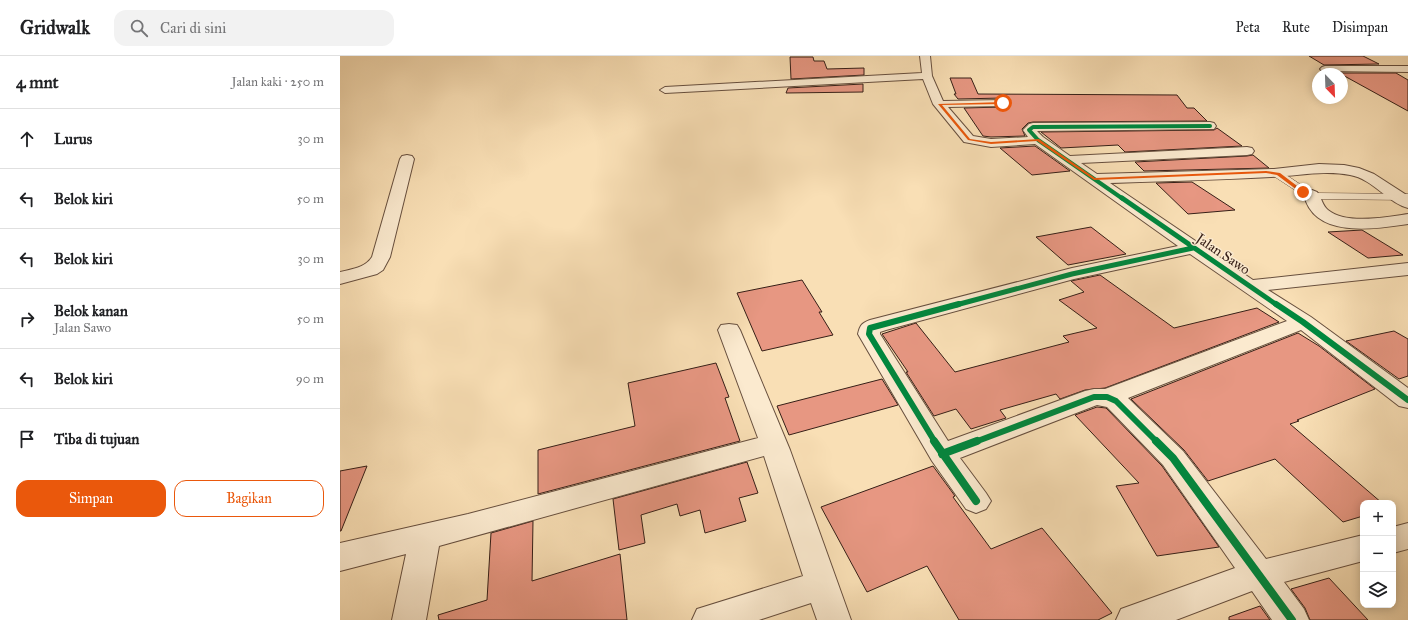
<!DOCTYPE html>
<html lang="id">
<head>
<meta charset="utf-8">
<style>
	:root { --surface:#fff; --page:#f2f2f2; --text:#202124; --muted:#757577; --line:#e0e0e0; --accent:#ea580c }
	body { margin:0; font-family:"IM FELL Great Primer",serif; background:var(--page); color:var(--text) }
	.controls { position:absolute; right:12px; bottom:12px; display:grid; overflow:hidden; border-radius:8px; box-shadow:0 2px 10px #0003 }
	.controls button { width:36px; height:36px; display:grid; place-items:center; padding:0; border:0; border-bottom:1px solid var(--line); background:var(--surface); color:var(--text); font:20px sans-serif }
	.compass { position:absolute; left:972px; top:12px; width:36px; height:36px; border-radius:50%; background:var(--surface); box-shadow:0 2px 10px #0003; rotate:157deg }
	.stop { position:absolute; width:12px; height:12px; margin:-9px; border:3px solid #ea580c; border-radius:50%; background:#fff }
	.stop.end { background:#ea580c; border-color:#fff; box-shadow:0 1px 4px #0008 }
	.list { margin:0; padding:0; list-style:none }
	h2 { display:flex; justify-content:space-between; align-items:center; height:52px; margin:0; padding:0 16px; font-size:17px }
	h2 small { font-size:13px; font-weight:400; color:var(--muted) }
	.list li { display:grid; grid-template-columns:26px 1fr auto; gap:12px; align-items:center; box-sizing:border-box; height:60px; padding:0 16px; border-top:1px solid var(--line) }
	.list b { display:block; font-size:15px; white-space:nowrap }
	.list p { margin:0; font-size:13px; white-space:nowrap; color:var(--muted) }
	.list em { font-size:13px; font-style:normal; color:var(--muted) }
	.actions { display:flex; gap:8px; padding:12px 16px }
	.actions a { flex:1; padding:9px 0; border:1px solid var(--accent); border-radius:12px; text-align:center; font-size:14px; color:var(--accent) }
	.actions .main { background:var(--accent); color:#fff }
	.icon { flex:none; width:22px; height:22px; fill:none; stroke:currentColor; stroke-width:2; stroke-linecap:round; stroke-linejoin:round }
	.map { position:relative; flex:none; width:1068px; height:564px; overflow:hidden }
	header { display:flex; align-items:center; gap:24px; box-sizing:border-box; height:56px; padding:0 20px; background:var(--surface); border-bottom:1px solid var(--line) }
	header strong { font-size:19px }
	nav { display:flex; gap:22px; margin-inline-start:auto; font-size:14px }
	.search { width:280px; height:36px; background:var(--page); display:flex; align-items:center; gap:10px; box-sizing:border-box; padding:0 14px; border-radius:12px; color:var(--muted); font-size:15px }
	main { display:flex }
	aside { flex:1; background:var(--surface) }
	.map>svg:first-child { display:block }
</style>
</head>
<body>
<header>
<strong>Gridwalk</strong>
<div class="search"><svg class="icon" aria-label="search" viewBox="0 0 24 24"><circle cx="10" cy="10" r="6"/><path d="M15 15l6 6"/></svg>Cari di sini</div>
<nav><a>Peta</a><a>Rute</a><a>Disimpan</a></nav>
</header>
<main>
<aside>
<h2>4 mnt<small>Jalan kaki · 250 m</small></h2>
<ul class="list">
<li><svg class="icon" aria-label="ahead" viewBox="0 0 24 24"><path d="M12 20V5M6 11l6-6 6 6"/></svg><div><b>Lurus</b></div><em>30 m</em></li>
<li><svg class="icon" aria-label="left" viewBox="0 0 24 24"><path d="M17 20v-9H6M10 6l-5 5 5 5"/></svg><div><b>Belok kiri</b></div><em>50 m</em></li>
<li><svg class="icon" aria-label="left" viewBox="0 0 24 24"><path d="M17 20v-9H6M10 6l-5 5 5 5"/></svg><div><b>Belok kiri</b></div><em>30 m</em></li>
<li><svg class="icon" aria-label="right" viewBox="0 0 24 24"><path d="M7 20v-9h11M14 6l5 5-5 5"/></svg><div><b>Belok kanan</b><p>Jalan Sawo</p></div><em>50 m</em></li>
<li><svg class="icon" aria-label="left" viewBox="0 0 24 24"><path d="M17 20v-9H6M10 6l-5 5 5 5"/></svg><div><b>Belok kiri</b></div><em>90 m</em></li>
<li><svg class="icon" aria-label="arrive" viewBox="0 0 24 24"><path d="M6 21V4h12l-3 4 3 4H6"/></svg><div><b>Tiba di tujuan</b></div></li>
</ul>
<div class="actions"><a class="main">Simpan</a><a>Bagikan</a></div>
</aside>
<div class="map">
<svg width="1068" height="564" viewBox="0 0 1068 564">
	<rect width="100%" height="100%" fill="#f9dfb5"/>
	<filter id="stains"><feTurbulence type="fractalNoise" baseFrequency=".005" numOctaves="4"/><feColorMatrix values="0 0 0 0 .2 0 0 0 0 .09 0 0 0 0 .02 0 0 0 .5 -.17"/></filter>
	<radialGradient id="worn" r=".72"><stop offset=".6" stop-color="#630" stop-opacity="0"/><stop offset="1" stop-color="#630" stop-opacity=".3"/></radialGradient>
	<!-- building -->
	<path fill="#e79782" stroke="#361f17" d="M969,0h54l16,8 -55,1z
		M450,1h23l1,4h10l3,8 37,-1v7l-73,4z
		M999,17h57l12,7v31z
		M610,22h21l7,16 199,1 10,13h7l13,13 -174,1 -5,1 -6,6 3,7 -34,1 -8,-1 -19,-28 39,-1 5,-1 2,-4 -7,-4 -45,1 -4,-5h2z
		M523,28v8l-77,1 2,-5z
		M877,72l25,18 -117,6 -7,-7 -57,3 -20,-16 173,-2z
		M695,90l35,25 -38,4 -32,-27z
		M913,99l16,13 -125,3 -9,-9 112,-6z
		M852,126l43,28 -47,4 -32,-31z
		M751,171l35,27 -58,11 -32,-28z
		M1022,174l41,25 -35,3 -40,-26z
		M760,219l74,53 83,-20 22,14 -174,66 -20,2 -25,9 -4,-5 -56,16 6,8 -35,11 -15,-20 -22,7 -28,-44h2l-26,-38 34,-11 39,49 114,-30 -6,-6 34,-8 -38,-28 25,-8 -13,-11z
		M462,224l20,32h-3l14,23 -71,16 -25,-58z
		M1054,275l14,8v37l-9,3 -53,-38z
		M958,277l21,13 56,43 -78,31 2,1 -9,3 92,79h-19v13l-20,6 -68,-63 -67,22 -24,-31 -53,-51z
		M376,307l13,34 -4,1 15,43 -202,53v-44l97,-24 -7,-43z
		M542,323l16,26 -109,30 -12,-29z
		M757,351l9,1 56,58 57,81 -62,9 -41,-70 23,-3 -64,-68z
		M407,406l11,31 -19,5 7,23 -41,12 -5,-23 -20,6 -3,-12 -36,11 4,28 -26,7 -6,-51z
		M27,410l-26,65h-1v-60z
		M593,410l22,30 -2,1 38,52 51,-21 70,85 -14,7h-139l-32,-54 -60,26 -46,-85z
		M193,465l-1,60 88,-27 7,66h-188l-1,-5 49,-15 4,-67z
		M989,522l39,42h-58l-5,-12 -14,-19z
		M920,550l10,14h-41v-3z"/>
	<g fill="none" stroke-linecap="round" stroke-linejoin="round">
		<!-- service casing -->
		<g stroke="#674f3e" stroke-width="1">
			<path id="service" d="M934,114c16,4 27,18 43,23l91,1v6l-92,-1 -15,-5 -32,-21z"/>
		</g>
		<!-- minor casing -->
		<g stroke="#674f3e" stroke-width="2">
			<path id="minor" d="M580,0h10l2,20 11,25 60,-1 4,1 2,2 -2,2 -4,1 -55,1 25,29 18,3 37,-2 -5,-7 6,-6 4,-1 177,-1 4,1 2,3 -2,3 -177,2 6,6 27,19 177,-9 5,1 2,3 -2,3 -5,1 -166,8 16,11 177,-5 45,-5 25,1 15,3 15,6 34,22v12c-20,-5 -35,-29 -58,-33 -26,-5 -52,1 -79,2 -54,3 -108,4 -161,6l143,97 155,-17v12l-140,15 43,27 97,71v20l-9,-2 -98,-76 -173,68 55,53 83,108 97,-24v26l-79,21 20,27 5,11h-37l-20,-29 -76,29h-60l5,-11 114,-41 -72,-103 -56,-58 -10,-2 -137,53 26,35 5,8 -5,8 -10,4 -10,-4 -34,-48 -74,-127c2,-9 4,-11 12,-14l202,-52 106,-22 -143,-102 -44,3 -27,-5 -31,-38 -10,-25 -258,14 -5,-3 5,-3 257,-14zM850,198l97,67 -182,68h-11l-9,2 -137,50 -68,-107v-2l6,-2 188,-51z
				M985,10h83v6l-86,-1 -2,-2 2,-2z
				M67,99l5,1 2,3 -24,98 -7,13 -6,4 -37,10v-12c12,-3 25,-4 32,-15l28,-98 2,-3z
				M972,134l5,2c5,6 5,13 11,18 18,15 59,7 80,4v10c-33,5 -94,15 -104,-29l3,-3z
				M389,268l8,1 3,5 50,120 61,170h-34l-6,-17 -52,17h-67l5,-11 106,-33 -39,-120 -325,90 -13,74h-34l14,-66 -66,17v-28l128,-29 290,-76 -40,-108 3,-5z
				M1068,467v26l-15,4v-26z"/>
		</g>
		<!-- service -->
		<use href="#service" fill="#fbeacf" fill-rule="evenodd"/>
		<!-- minor -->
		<use href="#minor" fill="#fbeacf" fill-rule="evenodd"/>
		<!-- cycleway-far3 casing -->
		<g stroke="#fbeacf" stroke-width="5.5">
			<path id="cycleway-far3" d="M783,143l-85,-59 -9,-10 4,-3 177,-1"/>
		</g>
		<!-- cycleway-far2 casing -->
		<g stroke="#fbeacf" stroke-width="7">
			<path id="cycleway-far2" d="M782,142l155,107
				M616,249l116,-31 121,-26"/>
		</g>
		<!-- cycleway-far1 casing -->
		<g stroke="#fbeacf" stroke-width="9">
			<path id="cycleway-far1" d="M936,248l27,18 105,78
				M595,386l-66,-108 1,-6 89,-24
				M635,386l119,-45h13l9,4 41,41"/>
		</g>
		<!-- cycleway casing -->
		<g stroke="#fbeacf" stroke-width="11">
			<path id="cycleway" d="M594,385l42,60
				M816,385l17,17 119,162
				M602,398l35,-13"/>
		</g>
		<!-- cycleway-far3 -->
		<use href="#cycleway-far3" stroke="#00873e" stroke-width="4"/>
		<!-- cycleway-far2 -->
		<use href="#cycleway-far2" stroke="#00873e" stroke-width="5"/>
		<!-- cycleway-far1 -->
		<use href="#cycleway-far1" stroke="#00873e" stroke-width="6"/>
		<!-- cycleway -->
		<use href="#cycleway" stroke="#00873e" stroke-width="8"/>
	</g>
	<!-- route -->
	<path fill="#ea580c" d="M664,46l-1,2 -61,1 28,34 21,3 48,-3 56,39 171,-7 14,2 25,19 -4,1 -24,-18 -11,-2 -172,7 -57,-39 -46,3 -23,-4 -30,-36z"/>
	<g text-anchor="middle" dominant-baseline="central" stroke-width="3" stroke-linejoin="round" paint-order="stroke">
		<!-- street labels -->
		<g font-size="14" fill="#361f17" stroke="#fbeacf">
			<text transform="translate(883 198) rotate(34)">Jalan Sawo</text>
		</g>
	</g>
	<rect width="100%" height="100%" filter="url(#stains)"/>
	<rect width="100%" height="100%" fill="url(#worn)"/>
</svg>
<div class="controls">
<button>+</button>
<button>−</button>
<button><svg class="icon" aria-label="layers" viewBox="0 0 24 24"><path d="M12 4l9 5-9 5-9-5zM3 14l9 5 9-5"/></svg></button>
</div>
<svg class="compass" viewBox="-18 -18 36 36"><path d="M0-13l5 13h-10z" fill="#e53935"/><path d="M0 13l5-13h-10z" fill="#757577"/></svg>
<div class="stop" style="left:663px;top:47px"></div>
<div class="stop end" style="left:963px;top:136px"></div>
</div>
</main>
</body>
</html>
